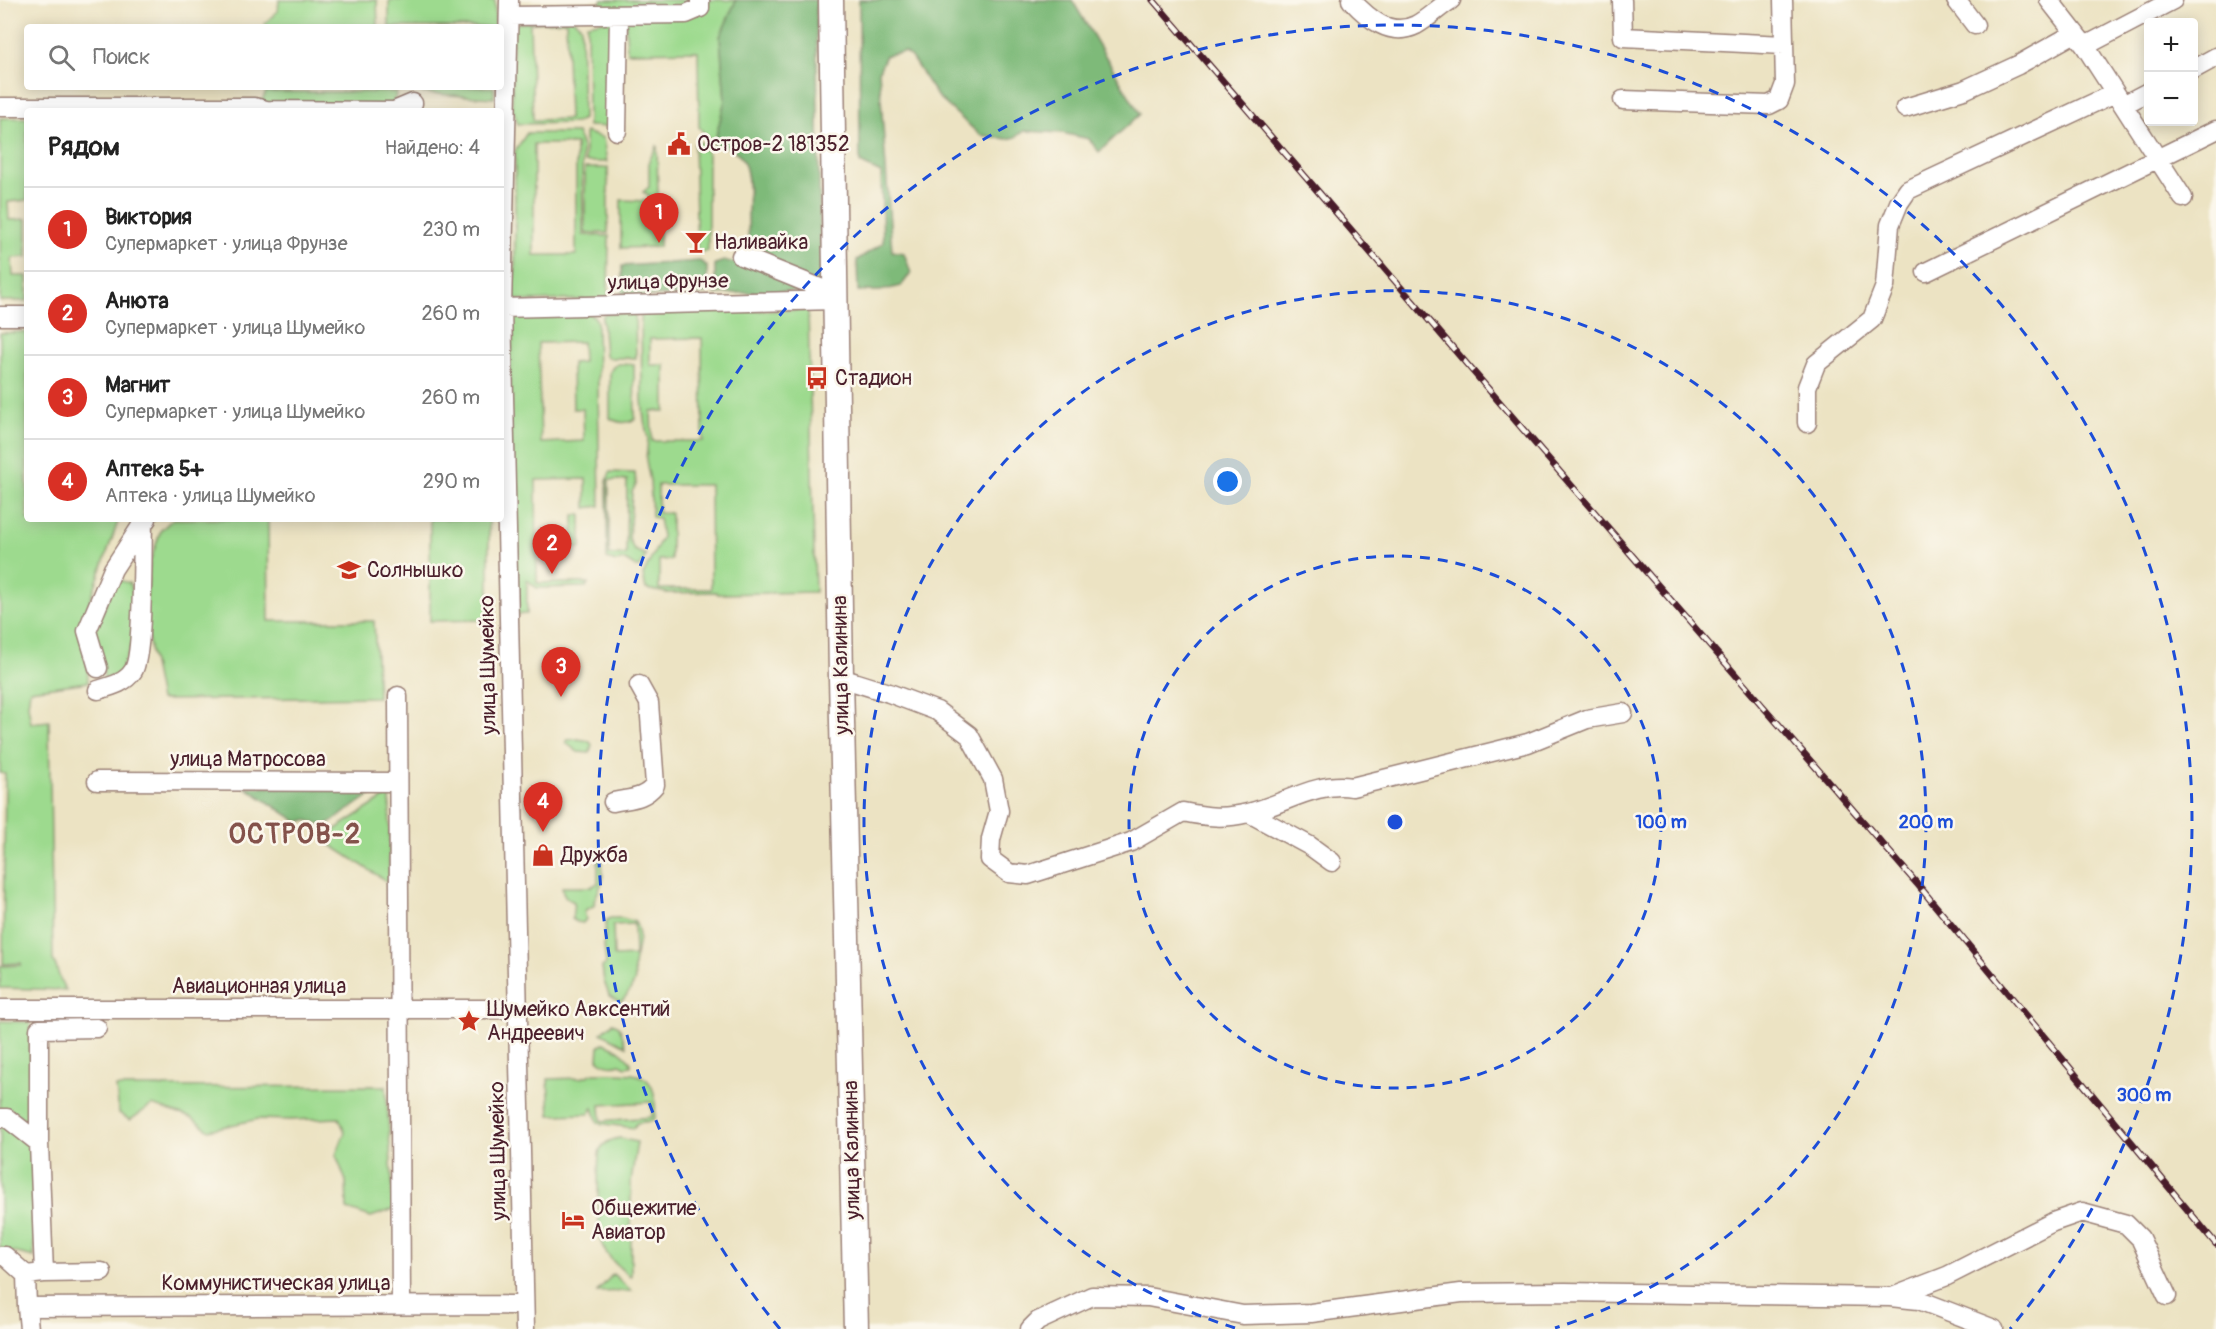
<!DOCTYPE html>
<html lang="ru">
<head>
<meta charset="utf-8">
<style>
	:root { --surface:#fff; --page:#f2f2f2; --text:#222; --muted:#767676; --line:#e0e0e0; --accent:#d93025 }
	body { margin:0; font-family:Pangolin,sans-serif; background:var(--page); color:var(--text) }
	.controls { position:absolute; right:18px; top:18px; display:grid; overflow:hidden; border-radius:6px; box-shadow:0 3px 15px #0003 }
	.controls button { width:54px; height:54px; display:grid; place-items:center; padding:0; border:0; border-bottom:2px solid var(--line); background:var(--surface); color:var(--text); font:30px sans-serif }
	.you { position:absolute; left:1228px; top:482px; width:21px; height:21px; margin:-15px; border:4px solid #fff; border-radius:50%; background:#1a73e8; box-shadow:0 0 0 9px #1a73e833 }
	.badge { display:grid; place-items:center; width:39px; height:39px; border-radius:50%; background:var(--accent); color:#fff; font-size:20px; font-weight:700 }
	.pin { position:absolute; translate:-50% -50px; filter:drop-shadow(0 2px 3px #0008) }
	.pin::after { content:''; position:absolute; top:32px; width:21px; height:18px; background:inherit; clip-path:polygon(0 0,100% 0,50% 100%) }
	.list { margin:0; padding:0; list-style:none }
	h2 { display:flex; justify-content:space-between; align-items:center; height:78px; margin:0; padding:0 24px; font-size:26px }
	h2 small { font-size:20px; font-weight:400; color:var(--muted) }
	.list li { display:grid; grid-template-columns:39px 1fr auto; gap:18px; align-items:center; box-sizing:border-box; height:84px; padding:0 24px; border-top:2px solid var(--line) }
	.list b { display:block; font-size:22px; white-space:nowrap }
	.list p { margin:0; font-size:20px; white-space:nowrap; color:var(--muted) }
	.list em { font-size:20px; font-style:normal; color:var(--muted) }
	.icon { flex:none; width:33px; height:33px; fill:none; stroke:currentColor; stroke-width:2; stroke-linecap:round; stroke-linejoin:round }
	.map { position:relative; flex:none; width:2216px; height:1329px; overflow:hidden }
	.search { position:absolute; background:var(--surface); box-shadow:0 3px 15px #0003; left:24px; top:24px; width:480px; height:66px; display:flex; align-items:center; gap:15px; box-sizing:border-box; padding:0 21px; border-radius:6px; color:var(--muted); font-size:22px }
	.panel { position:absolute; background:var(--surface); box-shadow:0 3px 15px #0003; left:24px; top:108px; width:480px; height:414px; border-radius:6px }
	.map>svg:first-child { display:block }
</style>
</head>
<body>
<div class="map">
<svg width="2216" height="1329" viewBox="0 0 2216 1329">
	<rect width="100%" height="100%" fill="#fbf7ec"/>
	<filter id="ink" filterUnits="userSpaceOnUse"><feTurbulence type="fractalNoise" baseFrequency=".0167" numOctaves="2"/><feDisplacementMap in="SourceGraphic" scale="12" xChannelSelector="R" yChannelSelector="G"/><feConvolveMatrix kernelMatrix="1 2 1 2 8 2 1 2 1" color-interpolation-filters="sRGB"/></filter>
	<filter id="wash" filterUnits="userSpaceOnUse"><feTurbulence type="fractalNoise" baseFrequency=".008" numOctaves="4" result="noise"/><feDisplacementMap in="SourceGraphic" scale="24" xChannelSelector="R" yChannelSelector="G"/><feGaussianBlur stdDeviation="1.35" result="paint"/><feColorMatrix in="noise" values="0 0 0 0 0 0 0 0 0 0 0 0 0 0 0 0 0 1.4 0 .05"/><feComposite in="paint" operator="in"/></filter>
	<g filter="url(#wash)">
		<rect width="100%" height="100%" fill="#ece3c3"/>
		<!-- green -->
		<path fill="#9dda8e" stroke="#747c5c" stroke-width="1.5" fill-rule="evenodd" d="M279,0h98l1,27h-113v-4l13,-12z
			M389,0h106v27h-106z
			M602,0h134l-16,37 5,63 -11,45 -15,-18 -1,-76 -71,1 -2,-41h-30z
			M571,17l10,9 2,93 -7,4 -58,1 -6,-17 1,-83zM566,21l3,98 -36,1 -3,-97z
			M614,19l1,108 -27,-1 -1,-102z
			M422,87h72v11l-71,-5z
			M266,92h131l-6,16 -131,-3z
			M0,118h27v82l-19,2 1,18 18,-1v38l-15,1 1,18h14v25h-27z
			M585,132l18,6 4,24h-22z
			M527,133h50l5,14 1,88 26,1 -1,63 -81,2 -17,-2 5,-28v-120zM534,144h42v111h-42z
			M701,142l7,12v97l-11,1 -3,-108z
			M657,145l2,102 -38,1v-48l28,1v-6l-6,-3 6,-5v-26z
			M585,168h23v65h-23z
			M808,310l7,282 -97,2 -2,-2 -49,1 -21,-4 -3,-14 19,-38 -3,-19 -7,-1 -2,-36 -4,-21 2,-21 -4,-19 -2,-20 -1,-88zM702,338l1,103h-51l-1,-30h14v-46h-15v-26zM658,485h52l1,104h-52v-29h12v-47h-13z
			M635,312l1,46h-26l-5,-2 -3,-38 2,-4z
			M587,313l7,3 3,5 3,185 -14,2v-29l-50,1 1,103h51l-2,4 -49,1 -10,-8v34l-15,1 -4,-297 5,-3zM582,342l1,20 -11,1 1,46h10l1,32 -43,2 -3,-100z
			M27,332v187h92l-39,110 7,28 1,25 -58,8 -2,15 3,18 18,-2 4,239c6,10 5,20 13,30l-66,-2v-22l21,-1v-2l-18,1 2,-190 -5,-1v-440z
			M618,364h16l1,55c-8,5 -17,4 -25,-1v-46l3,-5z
			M610,472l25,1 1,11 -4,8 -3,47 5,11 12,5 -6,12h-4l-11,-7 -9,2 -9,-3v-78zM609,480h18l-1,75h-17z
			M574,515h7v33h-8z
			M173,519h95l1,102h105l4,76 -218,3 -16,-83 6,-55 11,-32z
			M430,519h59v101l-59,1z
			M116,579l13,4 6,15 -2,44 -13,31 -16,7 -1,-16 -9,-32z
			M578,739l11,2 3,4 -2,8 -12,-1 -12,-9 1,-3z
			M390,794l-1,89 -60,-39 -1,-10z
			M602,854l1,26 -9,21 1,4 -11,6 2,8 -3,4 -6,-1 -5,-3 2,-17c-7,-3 -11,-6 -12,-15h29l7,-4v-28z
			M610,918h12l13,4c9,16 -1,31 -1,46 0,6 2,9 0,15 -3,6 -8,15 -14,19l-11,-7 -5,-14 -2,-14 4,-3 -2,-19 2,-24zM634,924l1,32 -21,1 -1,-32z
			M0,1021l30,1v100l-22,-13h-8z
			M613,1023l6,3 7,20 -25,-13z
			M604,1043c11,4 20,10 27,19v4l-5,1 -6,-3c-8,3 -16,1 -22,-5l1,-13z
			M594,1073c41,1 65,-7 61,45l-4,3 -14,2 -3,5 -36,-5 -5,-15 -4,6 -39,1 -2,-36 33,-1zM651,1102l1,15 -51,4 -1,-16z
			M386,1086l8,123 -23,8 -24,-8 -1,-28 -10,-26 9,-23 -6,-14 -49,2 -32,-1 -49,11 -17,-12 -40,-13 -22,15 -11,-7 -3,-26z
			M0,1125h5l28,24 1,108 -34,-8z
			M619,1138l18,4 -6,39v96c-12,-9 -25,-20 -30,-35 -3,-9 -4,-85 -1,-92 4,-8 11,-10 19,-12z
			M613,1274l19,17 -35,1z"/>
		<!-- forest -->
		<path fill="#7eba79" stroke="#646c52" stroke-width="1.5" d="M736,0h80l5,290 -106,4v-30l9,-3 16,2c11,-15 8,-31 8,-49 1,-28 5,-69 -34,-69l11,-45 -5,-63z
			M859,0h213l68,114 -41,38 -10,-13 -27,-6 -38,-2 -8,6 -9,2 -27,-4 -43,-39 -26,-39 -7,-5 -18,3 -7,16 13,180 12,2 7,20 -10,13 -21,5h-22l-1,-31 26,-17 -2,-70 -21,-10z
			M700,261l7,5v28l-85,3v-31z
			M245,787l136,1 -56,38 -19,-6 -8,2z"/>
	</g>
	<g filter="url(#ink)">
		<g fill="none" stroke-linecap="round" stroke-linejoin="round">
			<!-- minor casing -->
			<g stroke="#9b8177" stroke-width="21">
				<path id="minor" d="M509,0l-7,308 23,1021
					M1351,0c17,18 39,38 65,25 13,-7 23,-18 35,-25
					M1622,0l1,37 161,8
					M1956,0l19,25
					M2049,0l36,46 98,152
					M509,16l177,-2 14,-6v-8
					M2085,46l88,-46
					M2194,69l22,-12
					M1623,100l146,5 10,-5 6,-16 -2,-84
					M2123,105l25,-13
					M0,107h254l12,3 128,1 19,-8
					M1905,108l59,-18 54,-25 57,-32
					M617,131l2,-115
					M741,256l94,38
					M1926,272l290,-142
					M501,308l335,-8
					M0,316h27
					M1807,423v-36l9,-23 56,-45 13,-33 5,-61 9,-22 9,-13 207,-97
					M98,668l-11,-37 26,-62 30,-46
					M841,678l48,15 48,18 32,24 24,44 6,32 -8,28 -1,20 19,14 19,2 103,-33 52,-30c24,5 41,7 65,1 35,-8 68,-32 104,-26l176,-44 59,-24 36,-6
					M98,690c14,-4 27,-7 35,-19 11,-16 9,-123 10,-148l4,-4
					M398,696l3,609
					M97,781l301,1
					M613,802c17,-4 30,-2 42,-17l-6,-82 -10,-18
					M1249,813l61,33 22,16
					M0,1009h518
					M0,1118h7l32,25
					M0,1256h5l21,19 1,32
					M44,1273l-5,-130v-114l58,-1
					M26,1275l18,-2 58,-1
					M1895,1296l52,-20 106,-54 29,-10 44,12 14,14 27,58
					M29,1329l-2,-22 497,-2
					M1030,1329l8,-8 54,-25 56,1 95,18 68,-2 150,-20 104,-1 325,5 29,3 75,29"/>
			</g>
			<!-- major casing -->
			<g stroke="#9b8177" stroke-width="27">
				<path id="major" d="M831,0l10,678 15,651"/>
			</g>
			<!-- minor -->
			<use href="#minor" stroke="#fff" stroke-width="18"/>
			<!-- major -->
			<use href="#major" stroke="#fff" stroke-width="24"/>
			<!-- rail casing -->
			<g stroke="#4a1f2b" stroke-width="7">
				<path id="rail" d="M1153,0l430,499 336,387 297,358"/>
			</g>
			<!-- rail -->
			<use href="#rail" stroke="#fbf7ec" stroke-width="4.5" stroke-dasharray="14" stroke-linecap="butt"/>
		</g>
	</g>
	<!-- distance rings -->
	<g fill="none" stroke="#1d4ed8" stroke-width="3" stroke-dasharray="10 8">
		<circle cx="1395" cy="822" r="266"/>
		<path d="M1235 1328A531 531 0 1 1 1555 1328"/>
		<path d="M780 1329A797 797 0 1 1 2010 1329"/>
	</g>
	<!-- icons -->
	<defs>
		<g id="civic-bare" transform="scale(1.8)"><path d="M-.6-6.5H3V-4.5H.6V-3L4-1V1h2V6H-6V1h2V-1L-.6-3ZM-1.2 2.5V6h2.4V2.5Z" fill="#c8321e" stroke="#fbf7ec" stroke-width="2.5" paint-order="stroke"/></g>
		<g id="bar-bare" transform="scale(1.8)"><path d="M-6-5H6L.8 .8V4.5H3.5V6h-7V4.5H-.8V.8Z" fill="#c8321e" stroke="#fbf7ec" stroke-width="2.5" paint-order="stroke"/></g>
		<g id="bus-bare" transform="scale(1.8)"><path d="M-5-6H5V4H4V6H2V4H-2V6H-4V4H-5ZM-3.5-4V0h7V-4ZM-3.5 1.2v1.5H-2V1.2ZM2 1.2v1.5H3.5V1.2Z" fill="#c8321e" stroke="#fbf7ec" stroke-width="2.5" paint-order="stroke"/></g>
		<g id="school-bare" transform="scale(1.8)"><path d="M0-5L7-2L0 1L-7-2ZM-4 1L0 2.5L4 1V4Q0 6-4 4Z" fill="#c8321e" stroke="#fbf7ec" stroke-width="2.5" paint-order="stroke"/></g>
		<g id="shop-bare" transform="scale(1.8)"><path d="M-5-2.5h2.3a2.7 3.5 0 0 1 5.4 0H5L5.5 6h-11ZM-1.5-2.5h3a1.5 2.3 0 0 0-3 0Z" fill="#c8321e" stroke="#fbf7ec" stroke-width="2.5" paint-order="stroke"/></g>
		<g id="sight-bare" transform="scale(1.8)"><path d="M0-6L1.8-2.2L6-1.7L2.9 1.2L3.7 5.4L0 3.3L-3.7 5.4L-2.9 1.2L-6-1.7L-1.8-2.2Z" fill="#c8321e" stroke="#fbf7ec" stroke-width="2.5" paint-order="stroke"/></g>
		<g id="hotel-bare" transform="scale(1.8)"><path d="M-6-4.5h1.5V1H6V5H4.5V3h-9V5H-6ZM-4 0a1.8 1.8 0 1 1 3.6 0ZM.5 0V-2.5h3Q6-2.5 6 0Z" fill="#c8321e" stroke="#fbf7ec" stroke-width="2.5" paint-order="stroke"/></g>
	</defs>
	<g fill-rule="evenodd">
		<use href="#civic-bare" x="679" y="144"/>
		<use href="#bar-bare" x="696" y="242"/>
		<use href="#bus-bare" x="817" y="378"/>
		<use href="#school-bare" x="349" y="570"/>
		<use href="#shop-bare" x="543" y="855"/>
		<use href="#sight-bare" x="469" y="1021"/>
		<use href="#hotel-bare" x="573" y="1220"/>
	</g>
	<g text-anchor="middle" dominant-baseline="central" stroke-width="5" stroke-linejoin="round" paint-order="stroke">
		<!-- poi labels -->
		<g font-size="21" fill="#4a1f2b" stroke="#fbf7ec" text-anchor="start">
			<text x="697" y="144">Остров-2 181352</text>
			<text x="714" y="242">Наливайка</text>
			<text x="835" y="378">Стадион</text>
			<text x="367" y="570">Солнышко</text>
			<text x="561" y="855">Дружба</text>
			<text x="487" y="1009">Шумейко Авксентий<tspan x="487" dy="24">Андреевич</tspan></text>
			<text x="591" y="1208">Общежитие<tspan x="591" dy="24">Авиатор</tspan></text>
		</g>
		<!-- street labels -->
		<g font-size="21" fill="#4a1f2b" stroke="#fbf7ec">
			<text transform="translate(668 282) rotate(-1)">улица Фрунзе</text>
			<text transform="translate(488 665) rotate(-91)">улица Шумейко</text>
			<text transform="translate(841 665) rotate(-91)">улица Калинина</text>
			<text x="248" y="759">улица Матросова</text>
			<text x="259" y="986">Авиационная улица</text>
			<text transform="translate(852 1150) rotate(-91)">улица Калинина</text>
			<text transform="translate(498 1151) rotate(-91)">улица Шумейко</text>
			<text x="276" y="1283">Коммунистическая улица</text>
		</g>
		<!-- district labels -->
		<g font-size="27" font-weight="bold" letter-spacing="1.5" fill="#84524b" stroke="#fbf7ec">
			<text x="295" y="834">ОСТРОВ-2</text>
		</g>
	</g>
	<circle cx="1395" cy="822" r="9" fill="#1d4ed8" stroke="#fbf7ec" stroke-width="3"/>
	<g font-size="18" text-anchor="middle" font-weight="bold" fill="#1d4ed8" stroke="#fbf7ec" stroke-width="5" stroke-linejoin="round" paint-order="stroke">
		<text x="1661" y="828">100 m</text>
		<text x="1926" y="828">200 m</text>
		<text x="2144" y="1101">300 m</text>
	</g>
</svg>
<div class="controls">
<button>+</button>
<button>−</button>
</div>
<div class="you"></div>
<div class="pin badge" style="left:659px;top:243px">1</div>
<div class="pin badge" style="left:552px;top:574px">2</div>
<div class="pin badge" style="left:561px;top:697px">3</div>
<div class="pin badge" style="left:543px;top:832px">4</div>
<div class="search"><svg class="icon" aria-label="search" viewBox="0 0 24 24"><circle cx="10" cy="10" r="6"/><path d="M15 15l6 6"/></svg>Поиск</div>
<section class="panel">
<h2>Рядом<small>Найдено: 4</small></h2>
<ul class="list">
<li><span class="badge">1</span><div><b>Виктория</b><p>Супермаркет · улица Фрунзе</p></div><em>230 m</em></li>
<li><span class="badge">2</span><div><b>Анюта</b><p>Супермаркет · улица Шумейко</p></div><em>260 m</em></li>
<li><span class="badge">3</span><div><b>Магнит</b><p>Супермаркет · улица Шумейко</p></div><em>260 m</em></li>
<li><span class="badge">4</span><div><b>Аптека 5+</b><p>Аптека · улица Шумейко</p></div><em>290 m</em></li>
</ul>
</section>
</div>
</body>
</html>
